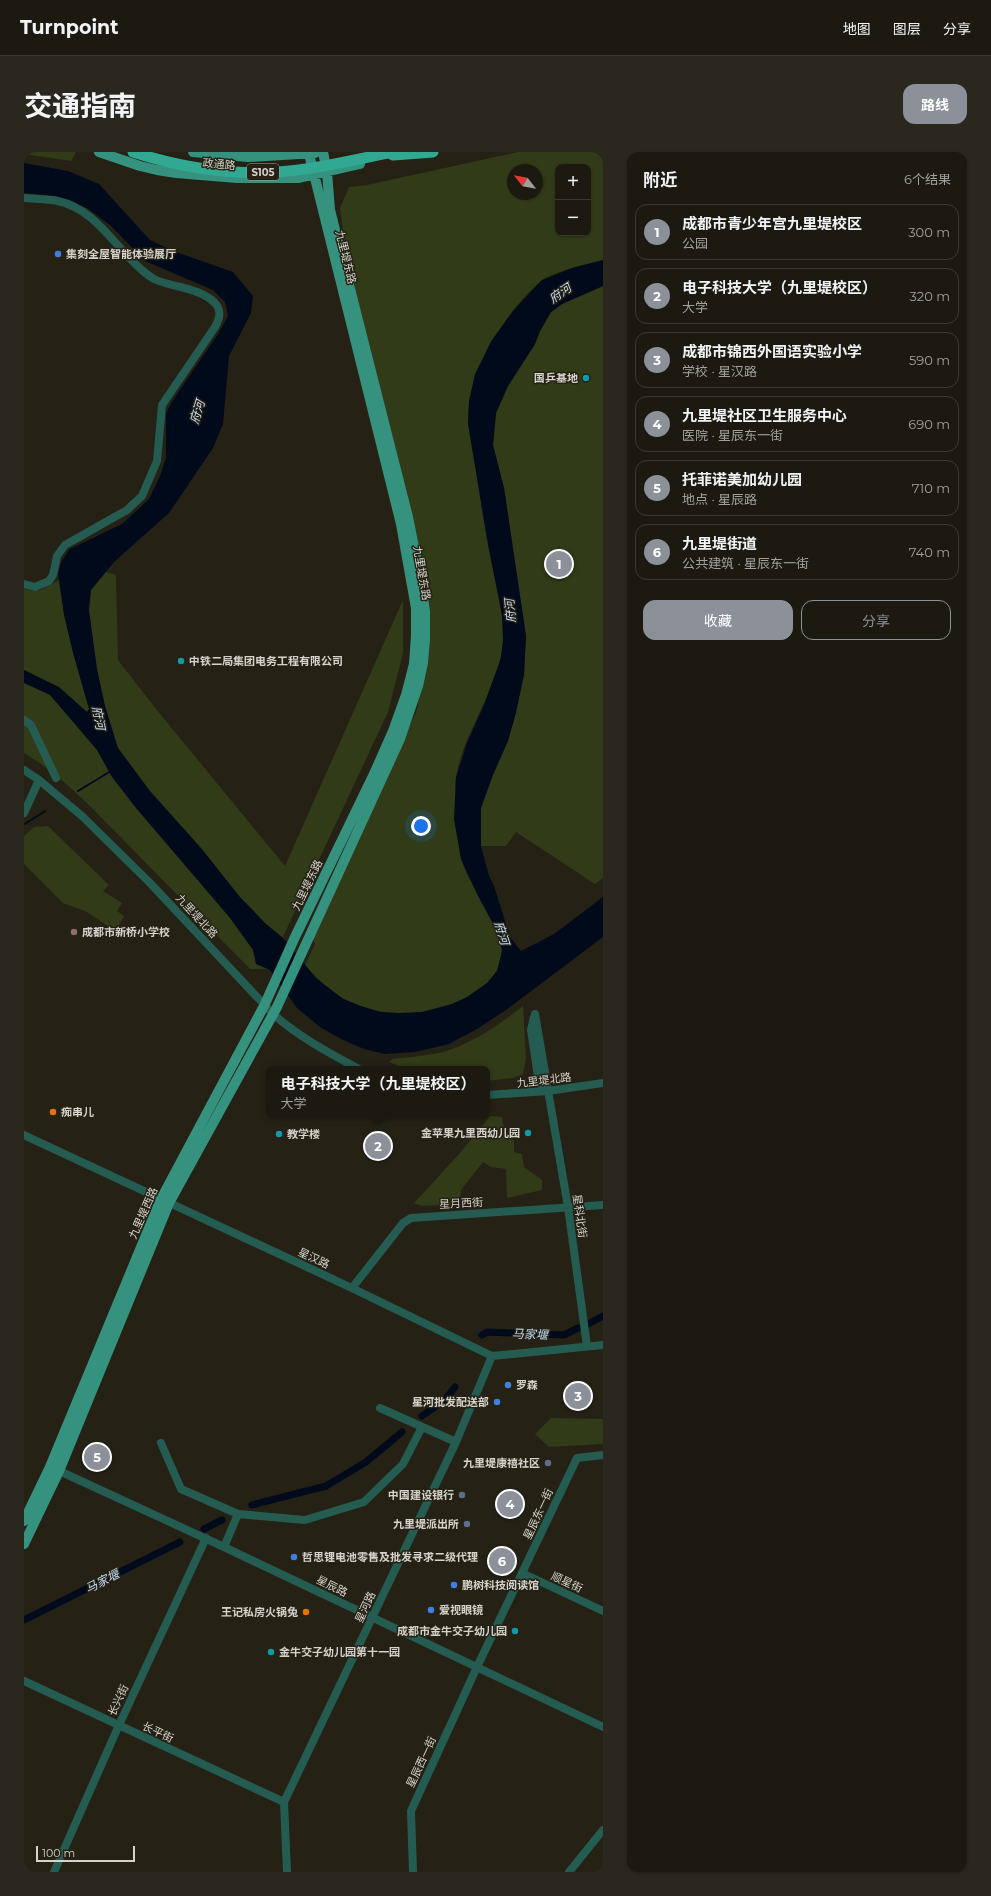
<!DOCTYPE html>
<html lang="zh">
<head>
<meta charset="utf-8">
<style>
	:root { --surface:#1c1a10; --page:#29271e; --text:#f1f3f6; --muted:#a0a19f; --line:#3a3830; --accent:#8c9099 }
	body { margin:0; font-family:Montserrat,"Noto Sans SC",sans-serif; background:var(--page); color:var(--text) }
	.controls { position:absolute; right:12px; top:12px; display:grid; overflow:hidden; border-radius:8px; box-shadow:0 1px 3px #0004 }
	.controls button { width:36px; height:36px; display:grid; place-items:center; padding:0; border:0; border-bottom:1px solid var(--line); background:var(--surface); color:var(--text); font:20px sans-serif }
	.compass { position:absolute; left:483px; top:12px; width:36px; height:36px; border-radius:50%; background:var(--surface); box-shadow:0 1px 3px #0004; rotate:301deg }
	.scale { position:absolute; left:12px; bottom:10px; width:99px; box-sizing:border-box; padding-left:4px; border:2px solid #d5d3cb; border-top:0; font-size:11px; line-height:14px; white-space:nowrap; color:#d5d3cb; -webkit-text-stroke:3px #252215; paint-order:stroke }
	.you { position:absolute; left:397px; top:674px; width:14px; height:14px; margin:-10px; border:3px solid #fff; border-radius:50%; background:#1a73e8; box-shadow:0 0 0 6px #1a73e833 }
	.badge { display:grid; place-items:center; width:26px; height:26px; border-radius:50%; background:var(--accent); color:#fff; font-size:13px; font-weight:700 }
	.pin { position:absolute; translate:-50% -50%; border:2px solid #fff; box-shadow:0 1px 4px #0006 }
	.popup { position:absolute; left:242px; top:914px; width:224px; height:52px; box-sizing:border-box; display:grid; place-content:center; border-radius:8px; background:var(--surface); filter:drop-shadow(0 1px 3px #0005); font-size:13px; white-space:nowrap; color:var(--muted) }
	.popup b { font-size:15px; color:var(--text) }
	.popup::after { content:''; position:absolute; left:50%; top:100%; margin-left:-8px; border:8px solid transparent; border-top-color:var(--surface) }
	.list { margin:0; padding:0; list-style:none }
	h2 { display:flex; justify-content:space-between; align-items:center; height:52px; margin:0; padding:0 16px; font-size:17px }
	h2 small { font-size:13px; font-weight:400; color:var(--muted) }
	.list li { display:grid; grid-template-columns:26px 1fr auto; gap:12px; align-items:center; box-sizing:border-box; height:56px; margin:0 8px 8px; padding:0 8px; border:1px solid var(--line); border-radius:12px }
	.list b { display:block; font-size:15px; white-space:nowrap }
	.list p { margin:0; font-size:13px; white-space:nowrap; color:var(--muted) }
	.list em { font-size:13px; font-style:normal; color:var(--muted) }
	.actions { display:flex; gap:8px; padding:12px 16px }
	.actions a { flex:1; padding:9px 0; border:1px solid var(--accent); border-radius:12px; text-align:center; font-size:14px; color:var(--accent) }
	.actions .main { background:var(--accent); color:#fff }
	.map { position:relative; flex:none; width:579px; height:1720px; overflow:hidden; border-radius:12px }
	header { display:flex; align-items:center; gap:24px; box-sizing:border-box; height:56px; padding:0 20px; background:var(--surface); border-bottom:1px solid var(--line) }
	header strong { font-size:19px }
	nav { display:flex; gap:22px; margin-inline-start:auto; font-size:14px }
	.intro { display:flex; align-items:center; justify-content:space-between; box-sizing:border-box; height:96px; padding:0 24px }
	h1 { margin:0; font-size:28px }
	.button { padding:10px 18px; border-radius:12px; background:var(--accent); color:#fff; font-size:14px; font-weight:700 }
	main { display:flex; gap:24px; padding:0 24px }
	aside { flex:1; background:var(--surface); border-radius:12px; box-shadow:0 1px 3px #0004 }
	.map>svg:first-child { display:block }
</style>
</head>
<body>
<header>
<strong>Turnpoint</strong>
<nav><a>地图</a><a>图层</a><a>分享</a></nav>
</header>
<div class="intro"><h1>交通指南</h1><a class="button">路线</a></div>
<main>
<div class="map">
<svg width="579" height="1720" viewBox="0 0 579 1720">
	<rect width="100%" height="100%" fill="#252215"/>
	<!-- green -->
	<path fill="#313b17" fill-rule="evenodd" d="M0,0h52l-5,9 -47,-7z
		M494,0h85v108c-17,5 -50,11 -63,22 -14,11 -26,27 -37,42 -4,6 -8,11 -12,17 -5,9 -21,52 -22,62 -3,21 3,41 6,61 5,34 10,68 17,101 5,25 12,50 11,76 -4,48 -39,90 -47,135 -2,10 1,21 2,31 1,16 0,35 3,51 7,30 42,64 41,93 -2,50 -82,68 -121,61 -32,-6 -56,-23 -76,-47l10,-21 -3,-7 105,-227 10,-59 2,-60 -82,-331 -7,-52 9,-21 18,-2zM534,15h30v66h-30zM489,18h24v24h-24z
		M579,134v592l-8,6 -79,-52 -10,14h-25v-38l43,-133 2,-39 -22,-148 -11,-43 3,-32 12,-27 27,-42 5,-13 11,-19 11,-8z
		M61,414l31,9 2,85 38,49 129,157 118,-266v53l-15,59 -120,257h-18l-161,-164 -36,-33 -29,-19v-164l11,2 6,-1z
		M24,674l61,59 -6,6 19,12 -5,8 7,5 -8,15 -31,-20 -22,-8 -39,-39v-28l10,-9z
		M499,854l3,53 -3,15 -10,4 -26,3v-12h-80l-18,-7 3,-3c16,-2 35,-3 51,-7 30,-9 56,-27 80,-46z
		M466,964l12,1 4,21 8,2v12l8,2 2,13 18,13v10l-35,8 -1,-29 -15,-2 -8,-5 -22,28 -1,14 -38,2 -8,-3 46,-50z
		M527,1266l52,1v25l-54,3 -14,-13z"/>
	<!-- water -->
	<path fill="#000a1b" d="M0,11l44,8 31,13 51,56 23,11 60,21 20,24 -2,17 -22,43 -6,68 -10,24 -44,65 -54,48 -24,29 -2,20 8,59 8,37 13,42 32,43 51,57 39,49 26,27 16,13 34,41 27,21 18,7 20,6 19,1 22,-1 30,-8 15,-7 20,-14 10,-12 5,-20 -4,-18 -20,-37 -17,-37 -7,-40 2,-41 11,-35 17,-38 17,-47 2,-18 -1,-25 -14,-71 -20,-120 1,-23 6,-27 16,-32 22,-31 29,-31 30,-12 31,-8v26l-41,18 -11,8 -11,19 -5,13 -27,42 -12,27 -3,32 11,43 22,148 -2,39 -8,38 -8,28 -15,34 -12,33v38l8,30 5,10 16,51 11,14 33,-17 49,-37v40l-97,73 -29,19 -28,15 -34,8 -30,2 -21,-5 -23,-10 -21,-12 -23,-19 -27,-38 -14,-6 -3,-14 -23,-32 -94,-110 -24,-31 -15,-27 -47,-55 -26,-12v-13l35,17 28,25 2,-3 -16,-56 -9,-38 -6,-41 4,-14 8,-11 52,-25 27,-25 11,-23 6,-18v-44l5,-11 47,-69 10,-18 -3,-14 -12,-12 -68,-29 -35,-36 -23,-17 -31,-12 -32,-3z"/>
	<g fill="none" stroke-linecap="round" stroke-linejoin="round">
		<!-- stream -->
		<path stroke="#000a1b" stroke-width="2" d="M54,639l33,-20
			M1,672l20,-13"/>
		<!-- canal -->
		<path stroke="#000a1b" stroke-width="7" d="M564,1172l15,-8
			M458,1183l5,-3 77,3 14,-7
			M398,1264l23,-16 10,-13
			M228,1353l74,-19 40,-24 36,-30
			M180,1377l18,-9
			M0,1468l156,-78"/>
		<!-- minor -->
		<path stroke="#255c51" stroke-width="8" d="M0,46c11,1 23,1 34,3 28,6 46,29 64,49 9,10 20,22 32,29 19,9 44,8 60,23 8,8 6,16 1,25l-53,78 -5,56 -15,35 -15,14 -62,35 -8,11 -4,19 -4,6 -14,6 -11,-3
			M0,568l7,5 25,53
			M0,618l15,10 43,36 68,67 123,131c26,23 56,39 86,55
			M0,661l15,-33
			M511,862l33,193 19,139
			M510,865l-3,13 8,53 9,8
			M463,943l61,-4 55,-8
			M0,983l328,153 140,68 111,-11
			M328,1136l51,-65 8,-5 192,-13
			M356,1256l76,34
			M137,1291l20,46 57,25 67,6 59,-18 39,-38 19,-37
			M31,1317l169,78 379,180
			M200,1395l14,-33
			M498,1421l81,38
			M0,1529l260,121
			M30,1720l65,-147 87,-187
			M263,1720l-3,-70 172,-360 36,-86
			M389,1720l-2,-61 66,-144 100,-209 26,-3
			M545,1720l34,-42"/>
		<!-- major -->
		<path stroke="#34927f" stroke-width="10" d="M75,0l41,14 17,4 19,3 61,5h62l61,-14
			M169,0l55,5 67,-4
			M0,1369l26,-54 111,-268 103,-193 31,-69 79,-163 19,-43 13,-36 8,-31 2,-29v-27l-15,-84 -92,-370
			M0,1392l35,-73 110,-268 108,-196 123,-268 18,-53 5,-23 2,-23v-28l-4,-30 -13,-65 -78,-307 -3,-38 -4,-20"/>
		<!-- highway -->
		<path stroke="#31a992" stroke-width="11" d="M369,3l40,-3"/>
		<!-- highway-bridge -->
		<path stroke="#31a992" stroke-width="11" d="M109,0c46,15 97,23 145,20 38,-3 77,-12 114,-20"/>
	</g>
	<!-- markers -->
	<g fill="#3f7fe0" stroke="#252215" stroke-width="1.5">
		<circle cx="34" cy="102" r="4"/>
		<circle cx="484" cy="1233" r="4"/>
		<circle cx="473" cy="1250" r="4"/>
		<circle cx="270" cy="1405" r="4"/>
		<circle cx="430" cy="1433" r="4"/>
		<circle cx="407" cy="1458" r="4"/>
	</g>
	<g fill="#0f9aa8" stroke="#252215" stroke-width="1.5">
		<circle cx="562" cy="226" r="4"/>
		<circle cx="157" cy="509" r="4"/>
		<circle cx="504" cy="981" r="4"/>
		<circle cx="255" cy="982" r="4"/>
		<circle cx="491" cy="1479" r="4"/>
		<circle cx="247" cy="1500" r="4"/>
	</g>
	<circle fill="#8d6e63" stroke="#252215" stroke-width="1.5" cx="50" cy="780" r="4"/>
	<g fill="#e8710a" stroke="#252215" stroke-width="1.5">
		<circle cx="29" cy="960" r="4"/>
		<circle cx="282" cy="1460" r="4"/>
	</g>
	<g fill="#5c6f8a" stroke="#252215" stroke-width="1.5">
		<circle cx="524" cy="1311" r="4"/>
		<circle cx="438" cy="1343" r="4"/>
		<circle cx="443" cy="1372" r="4"/>
	</g>
	<g text-anchor="middle" dominant-baseline="central" stroke-width="3" stroke-linejoin="round" paint-order="stroke">
		<!-- shield labels -->
		<rect fill="#252215" stroke="#a09e94" stroke-width="1" x="223" y="12" width="32" height="16" rx="3"/>
		<g font-size="10" font-weight="bold" fill="#d5d3cb">
			<text x="239" y="20">S105</text>
		</g>
		<!-- street labels -->
		<g font-size="11" fill="#d5d3cb" stroke="#252215">
			<text transform="translate(195 12) rotate(5)">政通路</text>
			<text transform="translate(322 105) rotate(76)">九里堤东路</text>
			<text transform="translate(398 421) rotate(80)">九里堤东路</text>
			<text transform="translate(283 733) rotate(-64)">九里堤东路</text>
			<text transform="translate(173 764) rotate(47)">九里堤北路</text>
			<text transform="translate(520 928) rotate(-7)">九里堤北路</text>
			<text transform="translate(437 1051) rotate(-3)">星月西街</text>
			<text transform="translate(119 1061) rotate(-66)">九里堤西路</text>
			<text transform="translate(556 1064) rotate(82)">星科北街</text>
			<text transform="translate(290 1106) rotate(25)">星汉路</text>
			<text transform="translate(514 1362) rotate(-65)">星辰东一街</text>
			<text transform="translate(543 1430) rotate(25)">顺星街</text>
			<text transform="translate(308 1434) rotate(26)">星辰路</text>
			<text transform="translate(341 1455) rotate(-65)">星河路</text>
			<text transform="translate(94 1548) rotate(-65)">长兴街</text>
			<text transform="translate(134 1580) rotate(25)">长平街</text>
			<text transform="translate(397 1610) rotate(-65)">星辰西一街</text>
		</g>
		<!-- poi labels -->
		<g font-size="11" font-weight="bold" fill="#d5d3cb" stroke="#252215" text-anchor="start">
			<text x="42" y="102">集刻全屋智能体验展厅</text>
			<text x="554" y="226" text-anchor="end">国乒基地</text>
			<text x="165" y="509">中铁二局集团电务工程有限公司</text>
			<text x="58" y="780">成都市新桥小学校</text>
			<text x="37" y="960">痴串儿</text>
			<text x="496" y="981" text-anchor="end">金苹果九里西幼儿园</text>
			<text x="263" y="982">教学楼</text>
			<text x="492" y="1233">罗森</text>
			<text x="465" y="1250" text-anchor="end">星河批发配送部</text>
			<text x="516" y="1311" text-anchor="end">九里堤康禧社区</text>
			<text x="430" y="1343" text-anchor="end">中国建设银行</text>
			<text x="435" y="1372" text-anchor="end">九里堤派出所</text>
			<text x="278" y="1405">哲思锂电池零售及批发寻求二级代理</text>
			<text x="438" y="1433">鹏树科技阅读馆</text>
			<text x="415" y="1458">爱视眼镜</text>
			<text x="274" y="1460" text-anchor="end">王记私房火锅兔</text>
			<text x="483" y="1479" text-anchor="end">成都市金牛交子幼儿园</text>
			<text x="255" y="1500">金牛交子幼儿园第十一园</text>
		</g>
		<!-- water labels -->
		<g font-size="12" font-style="italic" fill="#c3dcf4" stroke="#252215">
			<text transform="translate(536 141) rotate(-35)">府河</text>
			<text transform="translate(173 260) rotate(-73)">府河</text>
			<text transform="translate(486 459) rotate(-95)">府河</text>
			<text transform="translate(75 566) rotate(79)">府河</text>
			<text transform="translate(478 781) rotate(73)">府河</text>
			<text transform="translate(506 1182) rotate(2)">马家堰</text>
			<text transform="translate(78 1429) rotate(-27)">马家堰</text>
		</g>
	</g>
</svg>
<div class="controls">
<button>+</button>
<button>−</button>
</div>
<svg class="compass" viewBox="-18 -18 36 36"><path d="M0-13l5 13h-10z" fill="#e53935"/><path d="M0 13l5-13h-10z" fill="#a0a19f"/></svg>
<div class="scale">100 m</div>
<div class="you"></div>
<div class="pin badge" style="left:535px;top:412px">1</div>
<div class="pin badge" style="left:354px;top:994px">2</div>
<div class="popup"><b>电子科技大学（九里堤校区）</b>大学</div>
<div class="pin badge" style="left:554px;top:1244px">3</div>
<div class="pin badge" style="left:486px;top:1352px">4</div>
<div class="pin badge" style="left:73px;top:1305px">5</div>
<div class="pin badge" style="left:478px;top:1409px">6</div>
</div>
<aside>
<h2>附近<small>6个结果</small></h2>
<ul class="list">
<li><span class="badge">1</span><div><b>成都市青少年宫九里堤校区</b><p>公园</p></div><em>300 m</em></li>
<li><span class="badge">2</span><div><b>电子科技大学（九里堤校区）</b><p>大学</p></div><em>320 m</em></li>
<li><span class="badge">3</span><div><b>成都市锦西外国语实验小学</b><p>学校 · 星汉路</p></div><em>590 m</em></li>
<li><span class="badge">4</span><div><b>九里堤社区卫生服务中心</b><p>医院 · 星辰东一街</p></div><em>690 m</em></li>
<li><span class="badge">5</span><div><b>托菲诺美加幼儿园</b><p>地点 · 星辰路</p></div><em>710 m</em></li>
<li><span class="badge">6</span><div><b>九里堤街道</b><p>公共建筑 · 星辰东一街</p></div><em>740 m</em></li>
</ul>
<div class="actions"><a class="main">收藏</a><a>分享</a></div>
</aside>
</main>
</body>
</html>
